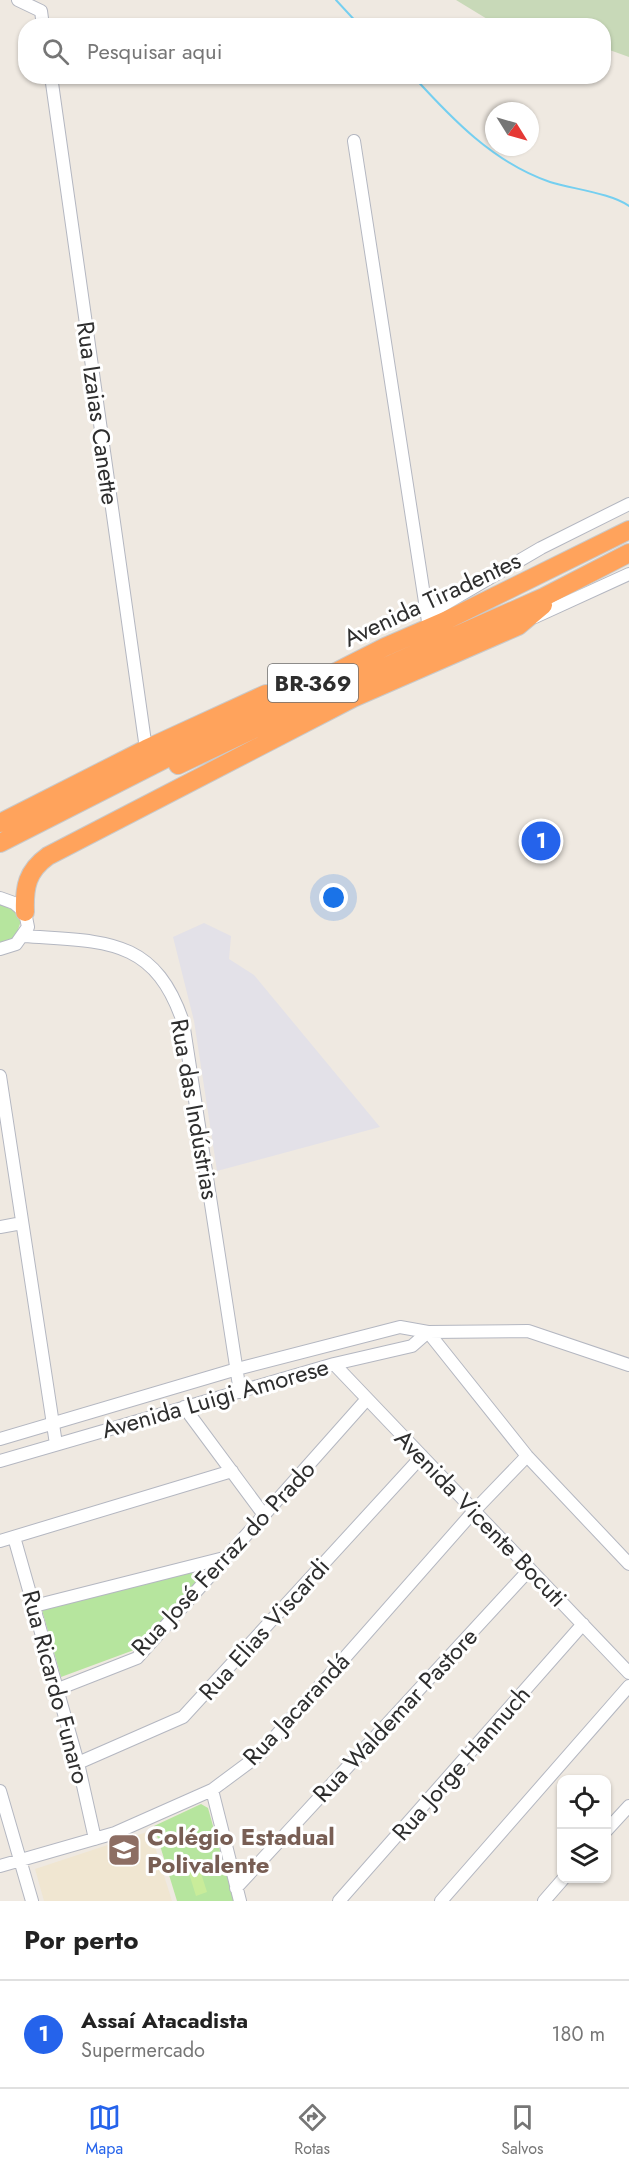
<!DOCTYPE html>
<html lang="pt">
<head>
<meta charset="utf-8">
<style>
	:root { --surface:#fff; --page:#f6f6f6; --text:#222; --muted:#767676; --line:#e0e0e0; --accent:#2563eb }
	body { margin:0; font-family:Jost,sans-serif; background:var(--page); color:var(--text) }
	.controls { position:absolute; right:18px; bottom:18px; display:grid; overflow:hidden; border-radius:12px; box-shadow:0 2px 4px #0004 }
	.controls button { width:54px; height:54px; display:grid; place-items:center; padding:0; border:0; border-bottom:2px solid var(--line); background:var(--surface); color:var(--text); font:30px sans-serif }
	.compass { position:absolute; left:485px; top:102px; width:54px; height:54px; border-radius:50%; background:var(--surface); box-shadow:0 2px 4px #0004; rotate:127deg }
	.you { position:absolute; left:334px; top:898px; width:21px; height:21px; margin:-15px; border:4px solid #fff; border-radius:50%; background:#1a73e8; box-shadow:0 0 0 9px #1a73e833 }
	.badge { display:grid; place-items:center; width:39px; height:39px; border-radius:50%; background:var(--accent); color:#fff; font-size:20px; font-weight:700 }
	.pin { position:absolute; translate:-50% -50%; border:3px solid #fff; box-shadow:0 2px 6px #0006 }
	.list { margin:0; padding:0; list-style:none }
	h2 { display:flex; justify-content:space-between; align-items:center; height:78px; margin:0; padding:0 24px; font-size:26px }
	h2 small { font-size:20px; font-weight:400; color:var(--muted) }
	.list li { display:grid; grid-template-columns:39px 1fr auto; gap:18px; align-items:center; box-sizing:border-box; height:108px; padding:0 24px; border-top:2px solid var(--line) }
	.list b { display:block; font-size:22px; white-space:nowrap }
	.list p { margin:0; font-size:20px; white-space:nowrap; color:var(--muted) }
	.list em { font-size:20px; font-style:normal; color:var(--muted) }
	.icon { flex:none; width:33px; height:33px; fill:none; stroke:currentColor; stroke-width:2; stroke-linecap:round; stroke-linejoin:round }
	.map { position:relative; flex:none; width:629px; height:1901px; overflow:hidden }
	.search { position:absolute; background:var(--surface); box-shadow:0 2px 4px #0004; left:18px; right:18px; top:18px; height:66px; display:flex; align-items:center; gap:15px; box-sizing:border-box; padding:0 21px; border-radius:24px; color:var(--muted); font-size:22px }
	.sheet { height:186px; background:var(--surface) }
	nav { display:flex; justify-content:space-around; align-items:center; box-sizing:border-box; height:84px; border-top:2px solid var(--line); background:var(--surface); font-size:16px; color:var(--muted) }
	nav a { display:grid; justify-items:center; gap:3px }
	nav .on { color:var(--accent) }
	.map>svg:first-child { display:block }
</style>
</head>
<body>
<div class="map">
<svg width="629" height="1901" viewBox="0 0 629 1901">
	<rect width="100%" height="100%" fill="#efe9e1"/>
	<!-- industrial -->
	<path fill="#e3e1e8" d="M204,923l27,13 -2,23 25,16 126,152 -163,44 -23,-150 -21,-84z"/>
	<!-- education -->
	<path fill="#f0e6d1" d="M150,1831l22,70h-128l-9,-32z"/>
	<!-- green -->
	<path fill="#b6e59e" d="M0,904l17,8 4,9 -6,17 -15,5z
		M189,1568l9,15 -64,67 -73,27 -19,-67z
		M201,1804l7,4 26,93h-57l-23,-75z"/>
	<!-- cemetery -->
	<path fill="#c8d9b8" d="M456,0h173v57l-25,-9v-22l-107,-1z"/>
	<!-- pitch -->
	<path fill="#c9ec9a" d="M199,1867l8,25 -11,4 -8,-26z"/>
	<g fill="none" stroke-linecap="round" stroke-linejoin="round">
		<!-- stream -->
		<path stroke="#75cff0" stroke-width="2" d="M336,0l24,26
			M413,76c39,43 81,87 137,106 22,7 61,11 79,24"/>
		<!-- minor casing -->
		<g stroke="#b4b7c1" stroke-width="14">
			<path id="minor" d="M18,0l23,11 2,15
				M51,76l95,673
				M354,141l75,487
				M428,614l113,-66 88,-44
				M535,617l94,-43
				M0,898l14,5 11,9 3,15 -12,17 -16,5
				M24,936c79,6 130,0 159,86l57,370
				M0,1076l56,368
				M0,1227l22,-4
				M428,1332l99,124 102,108
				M334,1364l295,309
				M184,1407l80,108
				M0,1439l237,-70 163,-42 28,5 100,-1 101,34
				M0,1461l334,-97 78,-18 16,-14
				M14,1537l64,226 17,76
				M0,1541l232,-70
				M34,1606l190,-48
				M58,1689l79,-31 230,-259
				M78,1763l105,-46 239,-261
				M212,1790l28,111
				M0,1791l32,110
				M606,1831l23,-25
				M0,1866l115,-33 97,-43 47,-35 215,-244 53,-55
				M236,1888l294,-319
				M339,1901l244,-277
				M441,1901l188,-215
				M544,1901l20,-23"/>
		</g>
		<!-- highway casing -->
		<g stroke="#c9c9c9" stroke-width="20">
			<path id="highway" d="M178,765l218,-103 148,-65 85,-44
				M0,823l146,-74 120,-55
				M0,843l385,-196 60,-26 184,-91
				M25,912c-1,-25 2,-41 23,-56l305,-158 165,-72 25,-21"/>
		</g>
		<!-- minor -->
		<use href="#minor" stroke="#fff" stroke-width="12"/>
		<!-- highway -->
		<use href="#highway" stroke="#ffa35c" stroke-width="18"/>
	</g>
	<!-- icons -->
	<defs>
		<g id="school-square" transform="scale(1.725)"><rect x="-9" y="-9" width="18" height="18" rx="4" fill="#8d6e63" stroke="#fff"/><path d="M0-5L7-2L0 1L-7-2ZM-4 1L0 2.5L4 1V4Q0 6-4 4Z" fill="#fff"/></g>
	</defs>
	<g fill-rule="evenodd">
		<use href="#school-square" x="124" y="1850"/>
	</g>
	<g text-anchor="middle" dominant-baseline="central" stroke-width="6" stroke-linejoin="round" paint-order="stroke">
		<!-- shield labels -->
		<rect fill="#fff" stroke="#6d6d6d" stroke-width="1.5" x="268" y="664" width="90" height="38" rx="4.5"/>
		<g font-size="22" font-weight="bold" fill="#2e2e2e">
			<text x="313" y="683">BR-369</text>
		</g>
		<!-- street labels -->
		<g font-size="24" fill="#2e2e2e" stroke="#fff">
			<text transform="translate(98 413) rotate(82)">Rua Izaias Canette</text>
			<text transform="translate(432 599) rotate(-25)">Avenida Tiradentes</text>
			<text transform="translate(195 1109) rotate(80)">Rua das Indústrias</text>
			<text transform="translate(215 1398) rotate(-16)">Avenida Luigi Amorese</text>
			<text transform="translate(481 1518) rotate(46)">Avenida Vicente Bocuti</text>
			<text transform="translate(223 1558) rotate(-47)">Rua José Ferraz do Prado</text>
			<text transform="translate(264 1629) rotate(-48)">Rua Elias Viscardi</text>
			<text transform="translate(56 1687) rotate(75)">Rua Ricardo Funaro</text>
			<text transform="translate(296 1709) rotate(-47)">Rua Jacarandá</text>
			<text transform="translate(395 1715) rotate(-47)">Rua Waldemar Pastore</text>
			<text transform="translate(461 1763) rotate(-49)">Rua Jorge Hannuch</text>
		</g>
		<!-- education labels -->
		<g font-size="24" font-weight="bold" fill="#785e54" stroke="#fff" text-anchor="start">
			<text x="147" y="1836">Colégio Estadual<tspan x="147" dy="28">Polivalente</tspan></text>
		</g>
	</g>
</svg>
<div class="controls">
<button><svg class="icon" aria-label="locate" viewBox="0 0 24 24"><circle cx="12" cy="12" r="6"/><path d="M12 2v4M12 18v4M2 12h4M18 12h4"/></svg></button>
<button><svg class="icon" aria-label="layers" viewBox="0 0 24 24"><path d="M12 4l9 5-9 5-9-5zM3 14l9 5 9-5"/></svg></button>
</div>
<svg class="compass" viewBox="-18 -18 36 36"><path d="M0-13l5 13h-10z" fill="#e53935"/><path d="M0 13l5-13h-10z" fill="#767676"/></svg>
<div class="you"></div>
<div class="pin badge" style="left:541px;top:841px">1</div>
<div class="search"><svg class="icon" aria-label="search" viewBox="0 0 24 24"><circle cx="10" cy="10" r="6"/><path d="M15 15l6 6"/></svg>Pesquisar aqui</div>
</div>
<section class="sheet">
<h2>Por perto<small></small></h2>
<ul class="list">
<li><span class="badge">1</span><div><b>Assaí Atacadista</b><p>Supermercado</p></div><em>180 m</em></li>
</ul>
</section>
<nav>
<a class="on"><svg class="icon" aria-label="map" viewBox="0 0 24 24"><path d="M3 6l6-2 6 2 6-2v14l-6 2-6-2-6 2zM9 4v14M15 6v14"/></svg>Mapa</a>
<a><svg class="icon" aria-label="directions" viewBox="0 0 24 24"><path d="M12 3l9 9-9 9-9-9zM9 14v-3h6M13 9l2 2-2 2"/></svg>Rotas</a>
<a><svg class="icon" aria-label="saved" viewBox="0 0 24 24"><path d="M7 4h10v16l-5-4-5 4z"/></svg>Salvos</a>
</nav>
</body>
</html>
